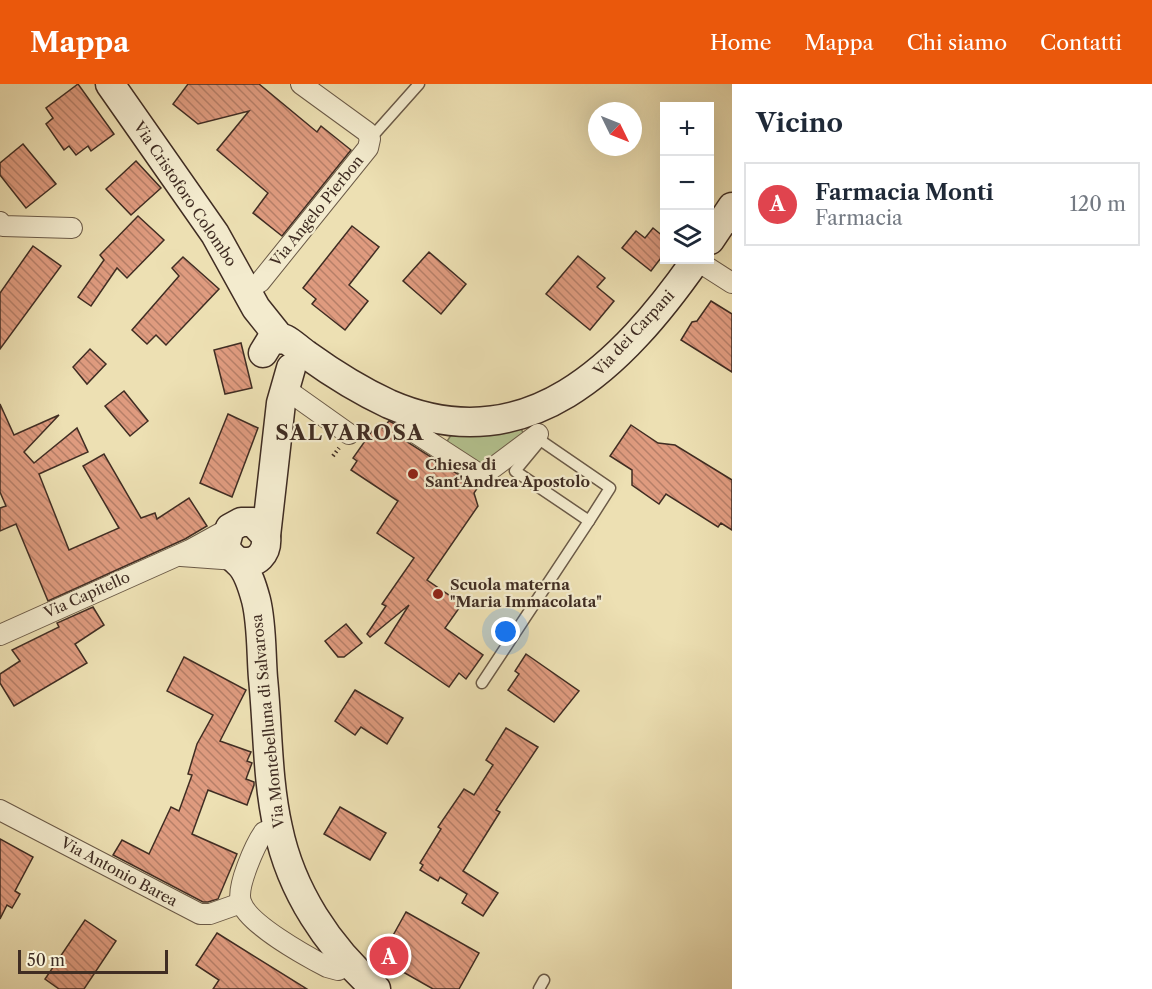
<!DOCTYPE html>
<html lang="it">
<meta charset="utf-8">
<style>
:root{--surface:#fff;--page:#f2f2f3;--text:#1f2937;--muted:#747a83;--line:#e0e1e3;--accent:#ea580c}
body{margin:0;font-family:"Libre Caslon Text",serif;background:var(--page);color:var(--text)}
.controls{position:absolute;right:18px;top:18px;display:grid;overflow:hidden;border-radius:0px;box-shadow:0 6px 24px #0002}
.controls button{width:54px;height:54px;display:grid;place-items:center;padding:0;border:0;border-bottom:2px solid var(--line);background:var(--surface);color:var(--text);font:30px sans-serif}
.compass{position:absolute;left:588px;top:18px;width:54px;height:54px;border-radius:50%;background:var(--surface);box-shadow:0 6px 24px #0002;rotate:133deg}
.scale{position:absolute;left:18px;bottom:15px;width:150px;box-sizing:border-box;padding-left:6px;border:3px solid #402d23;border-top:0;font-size:16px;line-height:21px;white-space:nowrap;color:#402d23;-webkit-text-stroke:4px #f3ebce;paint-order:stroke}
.you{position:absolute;left:506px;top:548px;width:21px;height:21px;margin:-15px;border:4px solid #fff;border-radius:50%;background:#1a73e8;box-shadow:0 0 0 9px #1a73e833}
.badge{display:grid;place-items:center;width:39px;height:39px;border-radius:50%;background:var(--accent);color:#fff;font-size:20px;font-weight:700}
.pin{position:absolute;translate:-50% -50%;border:3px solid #fff;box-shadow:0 2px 6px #0006}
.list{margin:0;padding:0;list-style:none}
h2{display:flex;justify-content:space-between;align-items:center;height:78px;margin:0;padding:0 24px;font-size:26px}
h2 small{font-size:20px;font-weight:400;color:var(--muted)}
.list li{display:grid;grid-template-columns:39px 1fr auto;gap:18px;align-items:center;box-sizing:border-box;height:84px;margin:0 12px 12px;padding:0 12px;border:2px solid var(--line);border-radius:0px}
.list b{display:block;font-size:22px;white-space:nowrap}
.list p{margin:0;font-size:20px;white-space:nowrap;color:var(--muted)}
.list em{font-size:20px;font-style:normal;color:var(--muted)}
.icon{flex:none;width:33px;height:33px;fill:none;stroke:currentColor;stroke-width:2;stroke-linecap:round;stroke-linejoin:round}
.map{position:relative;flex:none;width:732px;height:905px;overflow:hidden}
header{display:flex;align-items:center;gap:36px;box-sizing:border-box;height:84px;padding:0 30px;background:var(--accent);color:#fff}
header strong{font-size:28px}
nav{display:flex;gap:33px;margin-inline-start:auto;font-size:21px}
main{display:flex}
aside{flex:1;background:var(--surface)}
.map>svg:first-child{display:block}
.green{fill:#b4c390;stroke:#7a785a;stroke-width:1.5}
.building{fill:url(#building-back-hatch);stroke:#402d23;stroke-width:1.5}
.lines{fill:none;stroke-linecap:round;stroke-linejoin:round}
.lane-casing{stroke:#6b5a47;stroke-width:13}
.street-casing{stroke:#6b5a47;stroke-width:22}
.secondary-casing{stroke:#402d23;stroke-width:31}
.path{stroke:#402d23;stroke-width:4;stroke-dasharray:1.5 3;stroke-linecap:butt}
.lane{stroke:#f3ebce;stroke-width:10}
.street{stroke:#f3ebce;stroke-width:20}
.secondary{stroke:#f3ebce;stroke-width:28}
.poi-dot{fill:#8f2418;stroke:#f3ebce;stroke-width:2}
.labels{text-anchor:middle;stroke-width:4.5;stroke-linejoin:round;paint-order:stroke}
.street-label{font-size:15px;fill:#402d23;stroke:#f3ebce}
.poi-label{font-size:15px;font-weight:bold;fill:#402d23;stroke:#f3ebce;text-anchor:start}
.district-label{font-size:21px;font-weight:bold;letter-spacing:1.5px;fill:#402d23;stroke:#f3ebce}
</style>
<header>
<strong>Mappa</strong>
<nav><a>Home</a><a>Mappa</a><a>Chi siamo</a><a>Contatti</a></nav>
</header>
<main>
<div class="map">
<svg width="732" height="905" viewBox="0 0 732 905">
<defs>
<pattern id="building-back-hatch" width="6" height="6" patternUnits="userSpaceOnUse" patternTransform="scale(1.5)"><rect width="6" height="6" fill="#df9b7f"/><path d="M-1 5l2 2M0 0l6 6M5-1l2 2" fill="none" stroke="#b67f68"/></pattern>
</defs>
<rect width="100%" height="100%" fill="#ede0b3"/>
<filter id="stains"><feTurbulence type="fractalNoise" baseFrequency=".00333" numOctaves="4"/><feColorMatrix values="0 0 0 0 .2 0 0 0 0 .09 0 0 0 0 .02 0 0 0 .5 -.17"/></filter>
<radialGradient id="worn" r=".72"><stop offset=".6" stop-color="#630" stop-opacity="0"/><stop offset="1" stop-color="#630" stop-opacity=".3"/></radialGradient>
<!-- green -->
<polygon class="green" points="521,344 523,349 479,386 444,362 453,348"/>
<!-- building -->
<g class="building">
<polygon points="78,0 114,50 91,67 88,62 76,71 69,62 64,66 46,40 53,34 46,24"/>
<polygon points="188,0 259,0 317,48 321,42 351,66 282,152 253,129 268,109 217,66 249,27 198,40 173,20"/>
<polygon points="23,60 56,100 26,124 0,91 0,79"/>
<polygon points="136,77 161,104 131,131 106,105"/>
<polygon points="138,132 164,156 127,194 117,184 91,222 78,213 104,176 100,171"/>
<polygon points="352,142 379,163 349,201 368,217 345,246 312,220 316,215 303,204"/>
<polygon points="653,144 664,153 664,170 651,187 622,164 636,147 645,154"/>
<polygon points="33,162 61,182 0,265 0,209"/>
<polygon points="429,168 466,200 441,230 403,197"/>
<polygon points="578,172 605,194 597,203 614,217 590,246 546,210"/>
<polygon points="183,173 219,205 166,261 156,251 147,260 132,246 179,192 172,184"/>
<polygon points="711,217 732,230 732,288 681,256 692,238 697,237"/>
<polygon points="241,259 252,304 225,310 214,266"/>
<polygon points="90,265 106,280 87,300 73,283"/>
<polygon points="124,307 148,337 130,352 105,322"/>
<polygon points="0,320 14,351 59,331 24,368 34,379 77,344 88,368 39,390 69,466 119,444 83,382 104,370 141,434 155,429 157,435 189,414 207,442 185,455 48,517 16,440 0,447 0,424 6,422 0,408"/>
<polygon points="228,330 258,344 232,413 200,399"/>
<polygon points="389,337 397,341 397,349 401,354 478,403 474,409 478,422 427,496 462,520 445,544 483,571 466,595 459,589 449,603 385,559 409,521 370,553 367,550 386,522 382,520 414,474 377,449 398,417 351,386 357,377 353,374 377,340 383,344"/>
<polygon points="631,341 658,359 675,361 732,396 732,446 721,439 718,443 666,410 659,420 632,401 632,386 610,372"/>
<polygon points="93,523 104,541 75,560 87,579 14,622 0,599 0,590 20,577 12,566 59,543 57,539"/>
<polygon points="346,540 362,559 344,573 338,573 325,557"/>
<polygon points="526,570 579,607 554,638 508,606 519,590 515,587"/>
<polygon points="184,573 246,606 220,657 251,668 247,677 252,679 246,695 254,698 254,701 247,721 208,706 192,750 237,770 218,815 208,818 203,818 113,771 122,756 149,770 171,723 179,727 192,691 188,690 197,660 213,631 167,607"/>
<polygon points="355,606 403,634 387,660 361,643 355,651 335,637"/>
<polygon points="506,644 538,663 496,726 500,728 463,787 498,809 483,832 462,819 467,810 440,793 438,797 420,786 423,781 420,779 441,745 438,743 464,705 474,711 493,681 486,676"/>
<polygon points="340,723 386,749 370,776 324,750"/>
<polygon points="0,755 33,773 15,807 20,810 12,824 7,821 0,835"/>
<polygon points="406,828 479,869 459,905 433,905 380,875"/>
<polygon points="85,836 116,857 84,905 59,905 45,895"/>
<polygon points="217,849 307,905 213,905 219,896 196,881"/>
</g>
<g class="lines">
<defs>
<g id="lane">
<polyline points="370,55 419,0"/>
<polyline points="537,346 540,356 610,404 589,437 515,387 539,358"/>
<polyline points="482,599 589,437"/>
<polyline points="539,905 544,896"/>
</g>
<g id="street">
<polyline points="0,138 3,142 72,144"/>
<polyline points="696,176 732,199"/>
<polyline points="247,206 260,198 368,64 370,55 367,48 301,0"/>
<polyline points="294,311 349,350"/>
<polyline points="408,344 482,392 538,350"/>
<polyline points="181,472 236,476"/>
<polyline points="0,551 190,466 230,444"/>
<polyline points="0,726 200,830 210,830 241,819"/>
<path d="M277,743L264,748C255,761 236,803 241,818C248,840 306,872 327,883L338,886L350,881"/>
</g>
<g id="secondary">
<polyline points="110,0 215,150 256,224 280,254"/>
<polyline points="710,156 732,123"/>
<path d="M263,269L271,256L285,255C293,259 299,266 307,271C332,289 361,307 389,320C527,380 623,280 696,176"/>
<polyline points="266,452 281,319 291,284"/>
<path d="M239,477C257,482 268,469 266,452L253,438H241L230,444L225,462C229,471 233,473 239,479C248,487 253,505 256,516C262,540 261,569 263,594C268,643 267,696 278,744C291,807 328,863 376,905"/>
</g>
</defs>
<!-- lane casing -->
<use href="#lane" class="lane-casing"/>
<!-- street casing -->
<use href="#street" class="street-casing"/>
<!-- secondary casing -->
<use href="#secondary" class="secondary-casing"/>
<!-- path -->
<polyline class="path" points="333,372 339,364"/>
<!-- lane -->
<use href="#lane" class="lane"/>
<!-- street -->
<use href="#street" class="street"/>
<!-- secondary -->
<use href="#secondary" class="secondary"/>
</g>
<!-- markers -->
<g class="poi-dot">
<circle cx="413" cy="390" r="6"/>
<circle cx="438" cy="510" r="6"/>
</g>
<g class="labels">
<!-- street labels -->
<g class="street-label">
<text transform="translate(185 110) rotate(56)" y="5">Via Cristoforo Colombo</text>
<text transform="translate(317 127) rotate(-51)" y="5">Via Angelo Pierbon</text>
<text transform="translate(634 249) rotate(-47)" y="5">Via dei Carpani</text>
<text transform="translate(87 511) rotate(-24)" y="5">Via Capitello</text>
<text transform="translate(268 637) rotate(-96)" y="5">Via Montebelluna di Salvarosa</text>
<text transform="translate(119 788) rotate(28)" y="5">Via Antonio Barea</text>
</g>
<!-- poi labels -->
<g class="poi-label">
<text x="425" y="386">Chiesa di<tspan x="425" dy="17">Sant'Andrea Apostolo</tspan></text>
<text x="450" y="506">Scuola materna<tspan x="450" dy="17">"Maria Immacolata"</tspan></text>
</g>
<!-- district labels -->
<g class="district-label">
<text x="350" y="356">SALVAROSA</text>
</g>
</g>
<rect width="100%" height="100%" filter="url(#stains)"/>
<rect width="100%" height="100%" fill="url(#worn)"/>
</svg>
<div class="controls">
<button>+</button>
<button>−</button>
<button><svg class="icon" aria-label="layers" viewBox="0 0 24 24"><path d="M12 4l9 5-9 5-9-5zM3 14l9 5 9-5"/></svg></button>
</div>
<svg class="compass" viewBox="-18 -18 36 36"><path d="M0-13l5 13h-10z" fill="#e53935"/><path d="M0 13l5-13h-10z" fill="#747a83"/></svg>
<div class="scale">50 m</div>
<div class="you"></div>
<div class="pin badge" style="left:389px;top:872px;background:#e0444e">A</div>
</div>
<aside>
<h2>Vicino<small></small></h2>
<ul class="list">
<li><span class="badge" style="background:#e0444e">A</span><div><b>Farmacia Monti</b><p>Farmacia</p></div><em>120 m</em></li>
</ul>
</aside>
</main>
